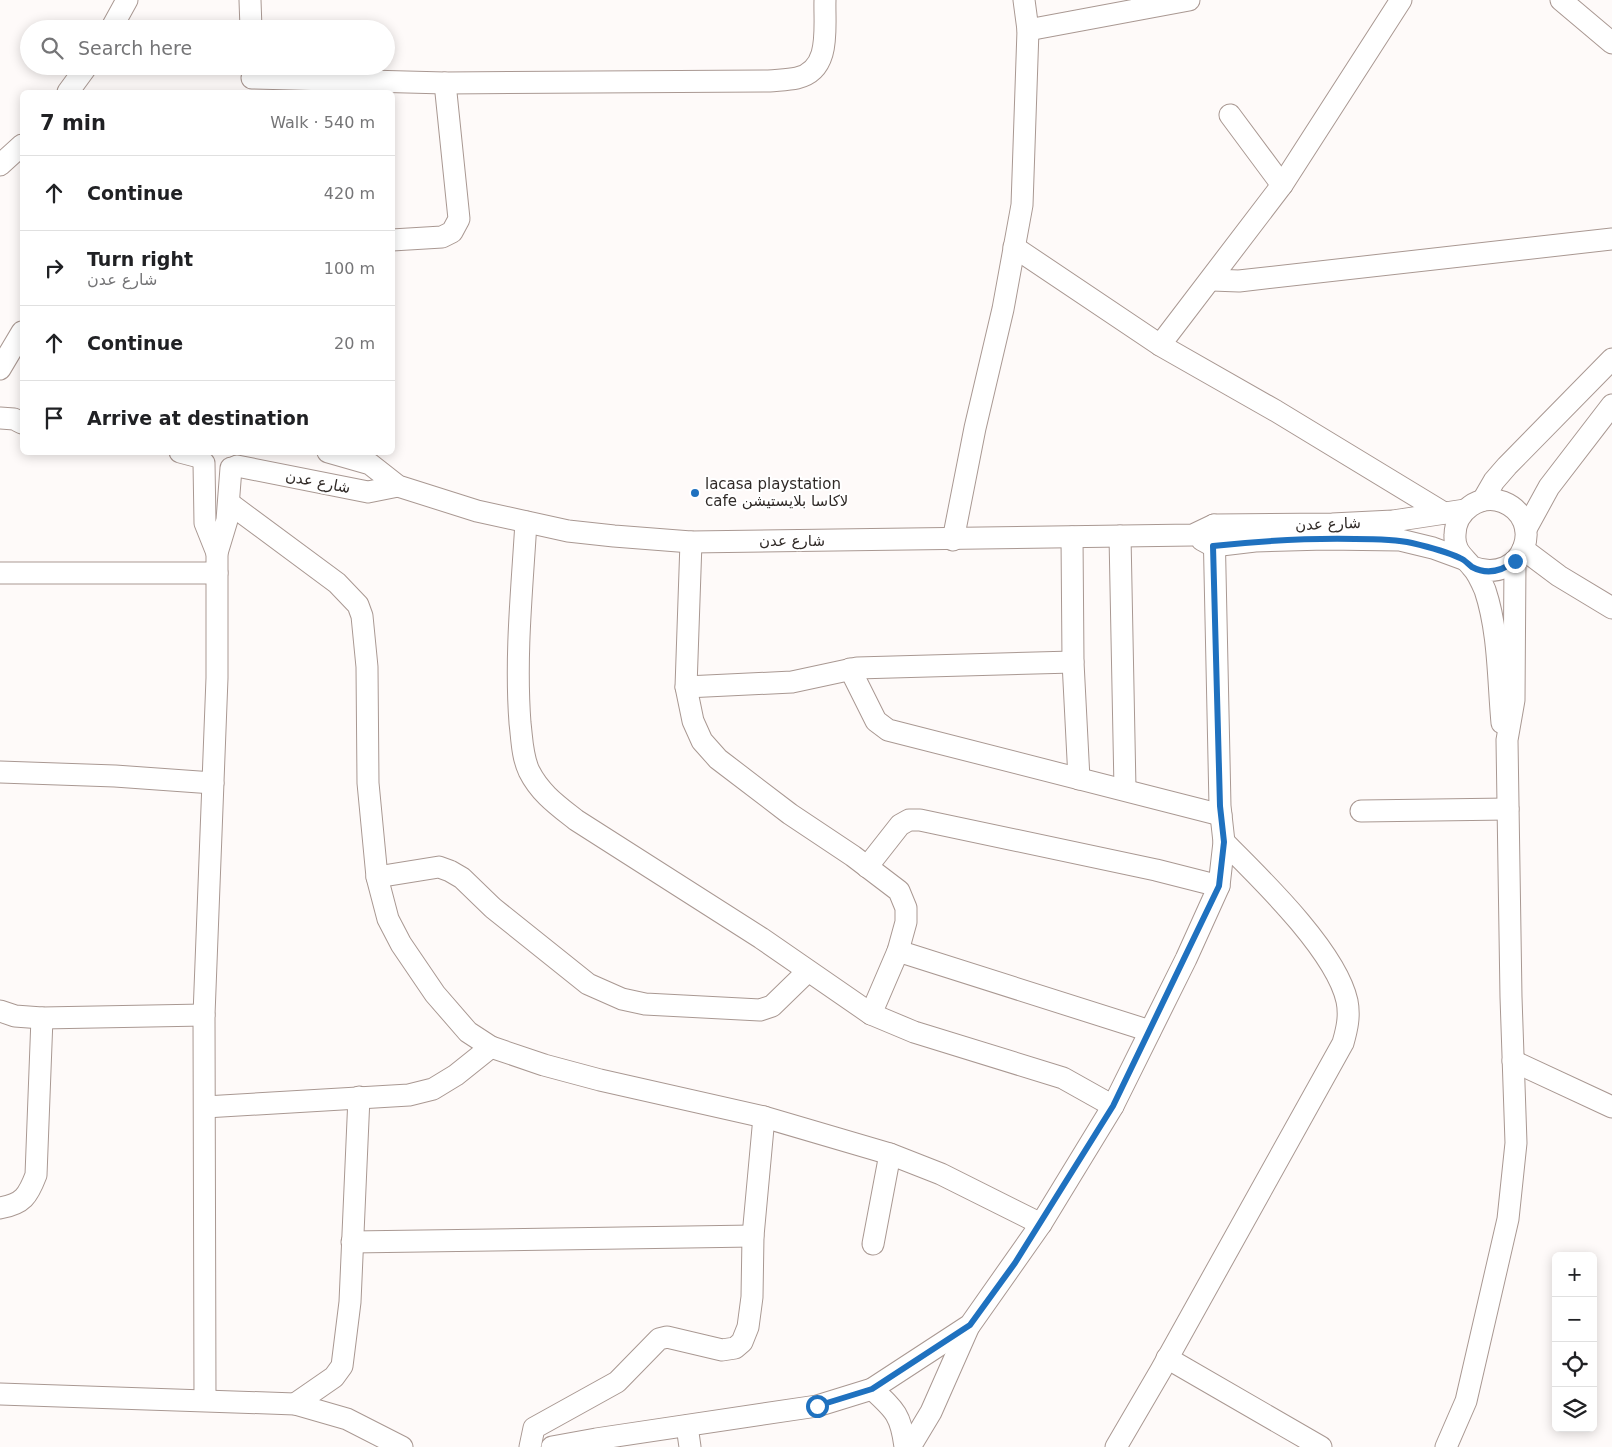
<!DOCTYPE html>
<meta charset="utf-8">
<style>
:root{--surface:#fff;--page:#f2f2f2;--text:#202124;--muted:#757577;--line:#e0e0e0}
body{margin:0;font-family:"DejaVu Sans",Vazirmatn,sans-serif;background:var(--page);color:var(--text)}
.controls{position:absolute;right:15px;bottom:15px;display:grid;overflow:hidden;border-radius:8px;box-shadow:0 2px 12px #0003}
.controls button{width:45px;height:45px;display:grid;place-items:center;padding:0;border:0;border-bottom:1px solid var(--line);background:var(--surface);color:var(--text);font:25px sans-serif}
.stop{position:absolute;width:15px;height:15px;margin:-11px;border:4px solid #1f71bf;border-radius:50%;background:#fff}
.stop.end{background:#1f71bf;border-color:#fff;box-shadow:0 1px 5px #0008}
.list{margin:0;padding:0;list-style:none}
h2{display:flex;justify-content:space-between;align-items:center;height:65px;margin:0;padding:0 20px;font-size:21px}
h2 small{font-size:16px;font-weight:400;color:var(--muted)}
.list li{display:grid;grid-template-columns:32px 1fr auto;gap:15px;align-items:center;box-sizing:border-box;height:75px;padding:0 20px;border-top:1px solid var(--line)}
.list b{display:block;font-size:19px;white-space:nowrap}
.list p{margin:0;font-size:16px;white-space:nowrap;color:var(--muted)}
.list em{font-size:16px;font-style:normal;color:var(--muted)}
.icon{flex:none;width:28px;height:28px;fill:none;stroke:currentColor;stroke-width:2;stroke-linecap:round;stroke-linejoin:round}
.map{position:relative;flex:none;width:1612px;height:1447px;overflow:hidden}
.search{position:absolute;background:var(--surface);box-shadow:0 2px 12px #0003;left:20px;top:20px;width:375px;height:55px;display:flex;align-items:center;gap:12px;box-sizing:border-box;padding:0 18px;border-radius:28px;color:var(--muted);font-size:19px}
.panel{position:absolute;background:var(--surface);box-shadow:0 2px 12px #0003;left:20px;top:90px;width:375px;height:365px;border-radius:8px}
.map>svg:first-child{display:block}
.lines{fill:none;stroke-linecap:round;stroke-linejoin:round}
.minor-casing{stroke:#a99892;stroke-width:23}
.minor{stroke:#fff;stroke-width:21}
.route{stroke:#1f71bf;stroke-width:6}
.poi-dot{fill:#1f71bf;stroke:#fff;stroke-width:2}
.labels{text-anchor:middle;stroke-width:4;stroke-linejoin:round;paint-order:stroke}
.street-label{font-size:15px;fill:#302a27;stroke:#fff}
.poi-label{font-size:15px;fill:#302a27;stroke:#fff;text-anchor:start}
</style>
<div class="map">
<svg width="1612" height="1447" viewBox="0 0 1612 1447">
<rect width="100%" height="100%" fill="#fefaf9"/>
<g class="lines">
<defs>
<g id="minor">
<polyline points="250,0 251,29"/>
<polyline points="1561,0 1612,43"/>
<polyline points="111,29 127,0"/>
<polyline points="1028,30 1189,0"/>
<path d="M252,78L445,83L769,81C778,80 788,80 797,78C832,70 824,27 825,0"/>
<polyline points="68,92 87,66"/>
<polyline points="1230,115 1282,185"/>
<polyline points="0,165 22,145"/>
<polyline points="392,240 442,237 452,232 459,219 445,83"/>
<polyline points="1014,247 1160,345 1276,411 1444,513"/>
<polyline points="1212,280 1239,281 1612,239"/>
<polyline points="1160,345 1282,185 1401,0"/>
<polyline points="0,369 22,332"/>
<polyline points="0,418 14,419 22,423"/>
<polyline points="180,452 199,457"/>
<polyline points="328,452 370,464 398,486 477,511 568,531 614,536 691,542 1193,535 1214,525 1332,524 1393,521 1465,510"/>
<polyline points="204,463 205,523 217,553"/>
<polyline points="237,466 368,492 398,486"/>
<polyline points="1483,500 1494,481 1507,466 1612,359"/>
<polyline points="229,503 337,583 358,605 362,616 367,667 368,783 377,877 388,919 401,944 435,994 468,1032 491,1047 544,1065 600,1080 764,1117 890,1154 941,1174 1041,1224"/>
<path d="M526,522C522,589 515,656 520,723C522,739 522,756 529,771C540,793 557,805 576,820L761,938L871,1014L914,1032L1063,1078L1113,1106"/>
<polyline points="1526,529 1549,487 1612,405"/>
<polyline points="1120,536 1125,789"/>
<polyline points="1072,537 1073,662 1079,779"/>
<polyline points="953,540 975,428 1003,309 1022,205 1028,30 1024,0"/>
<polyline points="1202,540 1213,546 1255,541 1325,539 1400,540 1433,548 1463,559"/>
<polyline points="691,542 686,687 693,721 702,741 718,759 790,814 853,856 899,891 906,908 906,922 898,951 871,1014"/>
<polyline points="1523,549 1559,576 1612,608"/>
<path d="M1472,567C1525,586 1546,519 1503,502C1480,493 1455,511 1455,535C1454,551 1463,556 1472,567C1477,572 1482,583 1485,590C1499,632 1498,680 1502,723"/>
<polyline points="0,573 217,573"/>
<polyline points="850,669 876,721 888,730 1221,815"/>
<polyline points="686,687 792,682 857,668 1073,662"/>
<polyline points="0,772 115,776 213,783"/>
<polyline points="1361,811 1508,809"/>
<polyline points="867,867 900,825 909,820 920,820 1156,870 1219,886"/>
<polyline points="377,877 439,867 450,871 462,878 493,908 588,984 622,999 645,1004 760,1010 772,1006 808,971"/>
<polyline points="898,951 1150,1031"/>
<polyline points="0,1011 15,1016 42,1018 204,1015"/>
<polyline points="1513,1061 1612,1107"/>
<polyline points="205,1107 409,1095 433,1089 456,1075 491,1047"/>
<path d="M0,1208C23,1204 28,1196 36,1175L42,1018"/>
<polyline points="352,1242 753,1236"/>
<polyline points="873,1244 890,1154"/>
<polyline points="1167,1358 1321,1447"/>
<path d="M872,1389C895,1410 901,1415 905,1447"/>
<polyline points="0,1394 295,1404 347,1419 402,1447"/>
<polyline points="205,1400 204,1015 217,678 217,553 227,520 231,468"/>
<polyline points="295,1404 334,1377 342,1366 350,1302 359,1097"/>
<polyline points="687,1426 690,1447"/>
<polyline points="530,1447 534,1428 617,1382 659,1339 667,1337 722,1350 735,1348 742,1342 748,1327 752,1297 753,1236 764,1117"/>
<polyline points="552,1447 596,1439 817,1406 872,1389 970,1325 1041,1224 1113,1106 1186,959 1219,886 1224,842 1220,806 1214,525"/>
<polyline points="910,1447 931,1412 969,1326"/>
<path d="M1116,1447L1161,1370L1343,1043C1347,1029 1350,1016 1347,1001C1336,951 1261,879 1224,842"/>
<polyline points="1446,1447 1466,1401 1508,1219 1516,1143 1511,997 1507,740 1514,700 1515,561"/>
</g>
</defs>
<!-- minor casing -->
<use href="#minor" class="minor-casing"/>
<!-- minor -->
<use href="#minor" class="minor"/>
</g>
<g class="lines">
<!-- route -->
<path class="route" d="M817,1406L872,1389L970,1325L1015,1263L1113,1106L1219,886L1224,842L1220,806L1213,546C1260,541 1308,538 1355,539C1374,539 1394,539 1412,543C1429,547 1445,551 1460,558C1465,560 1468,564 1472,567C1487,575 1502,571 1515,561"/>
</g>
<!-- markers -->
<circle class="poi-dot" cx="695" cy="493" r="5"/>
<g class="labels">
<!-- street labels -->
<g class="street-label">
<text transform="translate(318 482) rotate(11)" y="5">شارع عدن</text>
<text transform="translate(1328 524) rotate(-2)" y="5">شارع عدن</text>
<text x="792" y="546">شارع عدن</text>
</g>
<!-- poi labels -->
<g class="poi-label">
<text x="705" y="489">lacasa playstation<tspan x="705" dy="17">cafe لاكاسا بلايستيشن</tspan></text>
</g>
</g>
</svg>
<div class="controls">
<button>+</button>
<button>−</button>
<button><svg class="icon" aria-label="locate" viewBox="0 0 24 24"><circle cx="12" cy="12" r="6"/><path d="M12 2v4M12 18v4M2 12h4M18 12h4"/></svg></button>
<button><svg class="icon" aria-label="layers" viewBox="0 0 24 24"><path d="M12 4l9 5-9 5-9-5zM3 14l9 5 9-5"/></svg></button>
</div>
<div class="stop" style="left:817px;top:1406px"></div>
<div class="stop end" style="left:1515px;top:561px"></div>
<div class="search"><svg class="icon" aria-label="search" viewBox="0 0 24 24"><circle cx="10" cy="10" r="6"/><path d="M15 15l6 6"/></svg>Search here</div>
<section class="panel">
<h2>7 min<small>Walk · 540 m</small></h2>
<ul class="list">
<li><svg class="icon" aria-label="ahead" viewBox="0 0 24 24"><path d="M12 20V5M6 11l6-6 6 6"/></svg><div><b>Continue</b></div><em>420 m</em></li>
<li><svg class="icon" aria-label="right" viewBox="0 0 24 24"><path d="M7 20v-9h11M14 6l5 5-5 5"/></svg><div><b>Turn right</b><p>شارع عدن</p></div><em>100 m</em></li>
<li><svg class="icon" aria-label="ahead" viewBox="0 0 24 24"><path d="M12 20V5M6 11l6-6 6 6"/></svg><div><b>Continue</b></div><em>20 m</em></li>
<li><svg class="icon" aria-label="arrive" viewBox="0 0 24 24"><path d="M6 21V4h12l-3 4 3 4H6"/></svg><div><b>Arrive at destination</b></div></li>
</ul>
</section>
</div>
